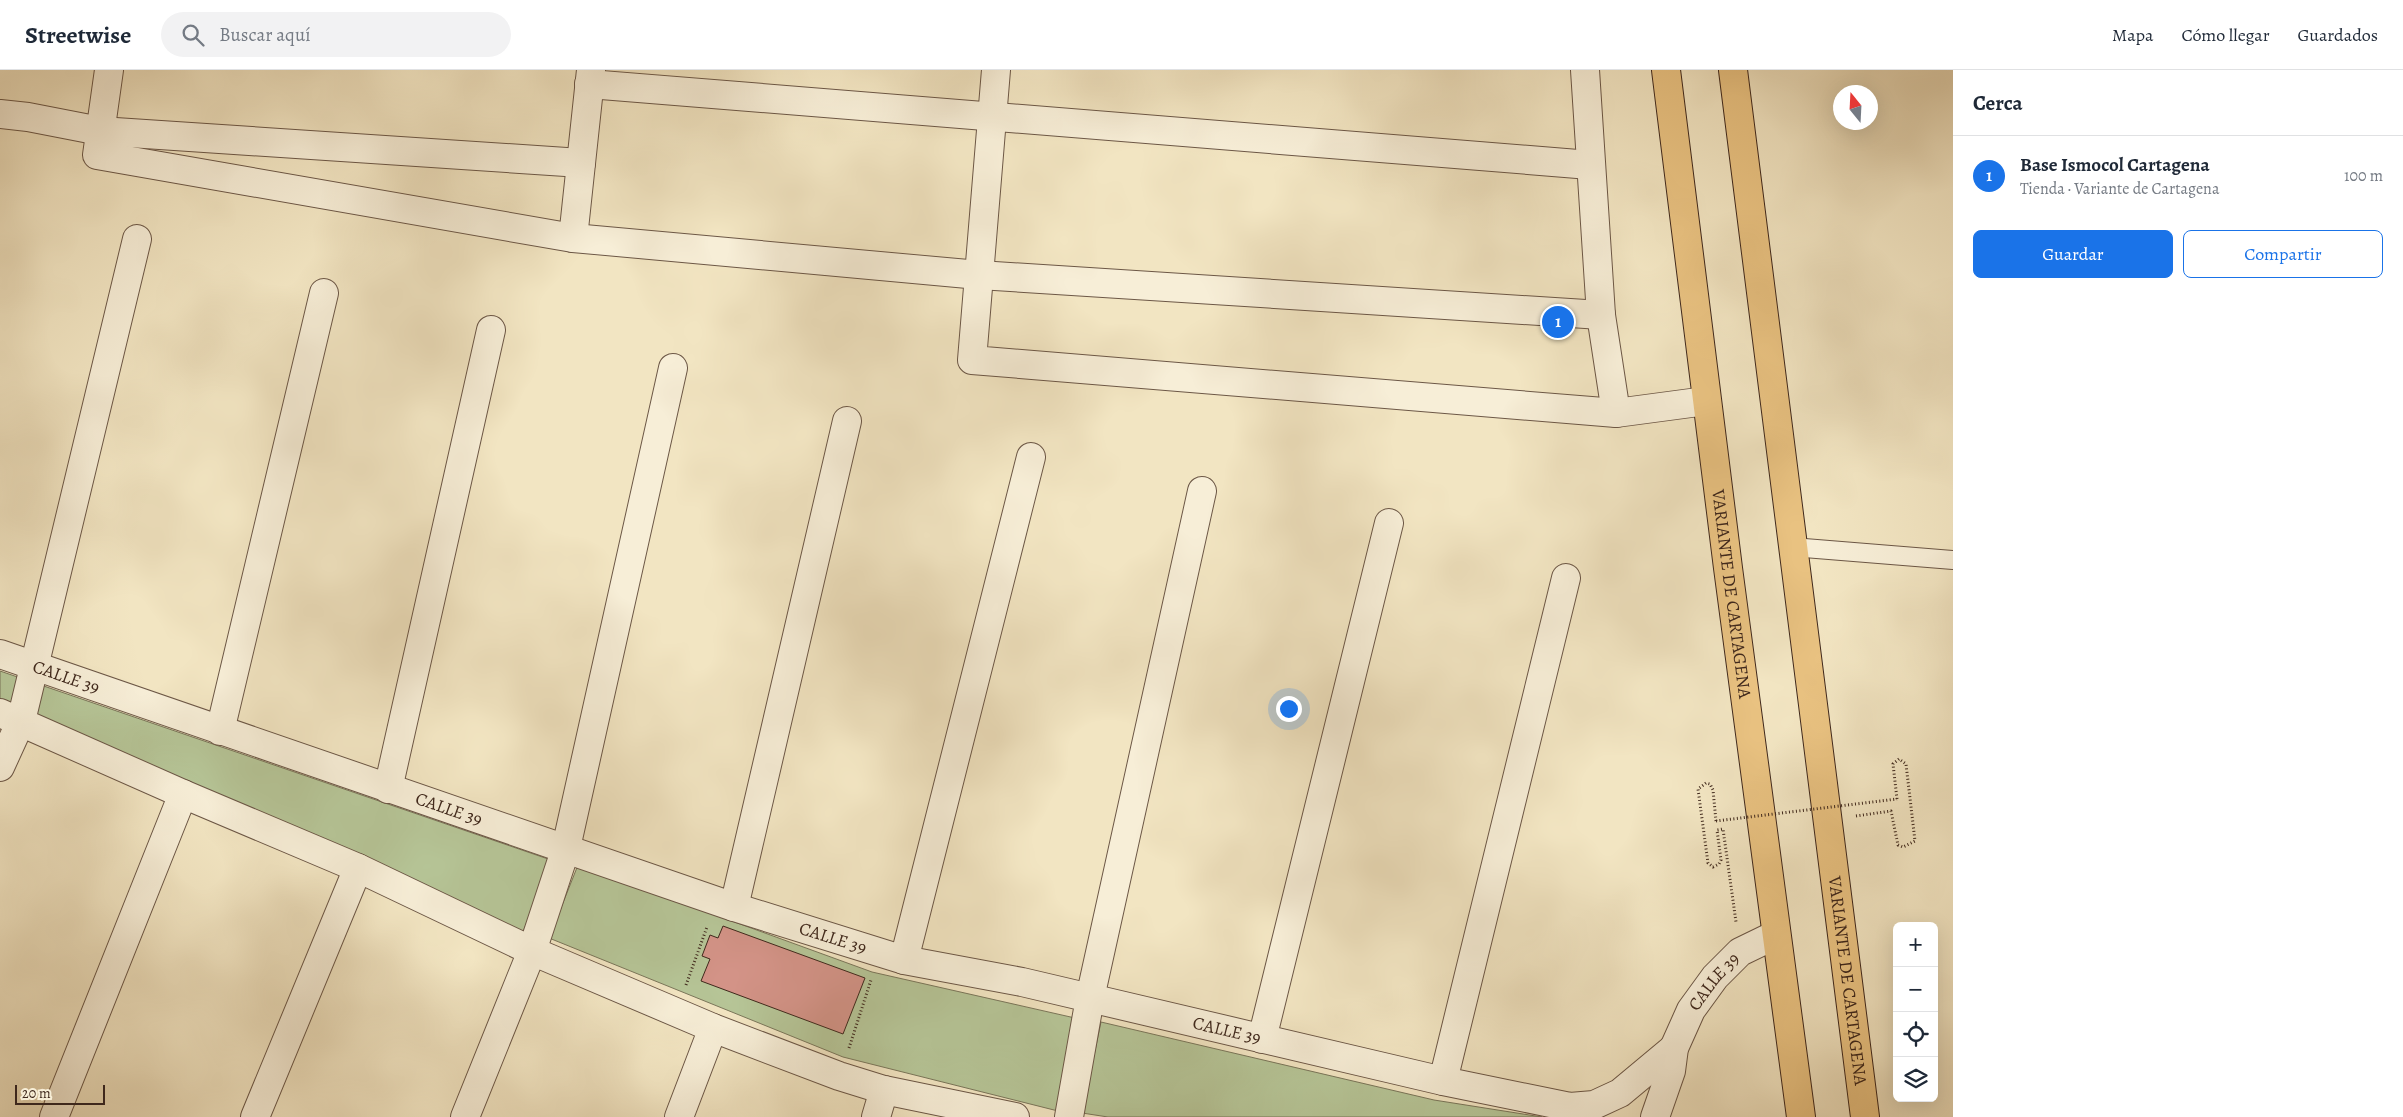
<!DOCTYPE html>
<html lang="es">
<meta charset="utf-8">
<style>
:root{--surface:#fff;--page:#f2f2f3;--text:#1f2937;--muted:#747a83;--line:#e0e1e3;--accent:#1a73e8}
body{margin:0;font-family:Alegreya,serif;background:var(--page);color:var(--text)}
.controls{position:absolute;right:15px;bottom:15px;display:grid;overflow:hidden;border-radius:8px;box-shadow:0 5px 20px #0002}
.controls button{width:45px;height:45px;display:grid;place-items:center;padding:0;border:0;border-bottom:1px solid var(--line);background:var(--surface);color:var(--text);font:25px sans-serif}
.compass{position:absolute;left:1833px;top:15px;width:45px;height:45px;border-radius:50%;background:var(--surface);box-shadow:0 5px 20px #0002;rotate:342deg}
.scale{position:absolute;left:15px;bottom:12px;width:90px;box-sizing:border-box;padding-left:5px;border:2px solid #3f281c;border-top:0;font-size:14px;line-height:18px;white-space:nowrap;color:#3f281c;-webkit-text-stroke:4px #f7eed7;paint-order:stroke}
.you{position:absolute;left:1288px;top:638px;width:18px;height:18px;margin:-12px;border:4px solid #fff;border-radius:50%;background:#1a73e8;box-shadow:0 0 0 8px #1a73e833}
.badge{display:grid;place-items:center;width:32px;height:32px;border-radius:50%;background:var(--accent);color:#fff;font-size:16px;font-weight:700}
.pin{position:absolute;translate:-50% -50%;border:2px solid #fff;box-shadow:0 1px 5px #0006}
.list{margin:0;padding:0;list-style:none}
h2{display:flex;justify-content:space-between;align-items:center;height:65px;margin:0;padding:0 20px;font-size:21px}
h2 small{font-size:16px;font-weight:400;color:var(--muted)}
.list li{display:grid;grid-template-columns:32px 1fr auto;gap:15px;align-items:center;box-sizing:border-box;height:80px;padding:0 20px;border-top:1px solid var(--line)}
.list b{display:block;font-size:19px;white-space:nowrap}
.list p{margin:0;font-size:16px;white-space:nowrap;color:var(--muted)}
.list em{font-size:16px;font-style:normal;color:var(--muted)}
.actions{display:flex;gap:10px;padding:15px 20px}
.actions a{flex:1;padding:11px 0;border:1px solid var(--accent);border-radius:8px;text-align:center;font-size:18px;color:var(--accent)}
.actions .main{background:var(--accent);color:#fff}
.icon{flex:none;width:28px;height:28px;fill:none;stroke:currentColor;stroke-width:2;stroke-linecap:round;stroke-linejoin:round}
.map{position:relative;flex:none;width:1953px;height:1047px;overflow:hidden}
header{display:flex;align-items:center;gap:30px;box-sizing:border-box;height:70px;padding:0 25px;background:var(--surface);border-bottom:1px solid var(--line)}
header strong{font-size:24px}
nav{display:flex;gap:28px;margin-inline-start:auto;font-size:18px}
.search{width:350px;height:45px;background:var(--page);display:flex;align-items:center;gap:12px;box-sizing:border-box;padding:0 18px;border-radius:28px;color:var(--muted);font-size:19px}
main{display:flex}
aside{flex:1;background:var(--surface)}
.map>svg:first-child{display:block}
.green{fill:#b6c597;stroke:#7a765a}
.building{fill:#d39387;stroke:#3f281c}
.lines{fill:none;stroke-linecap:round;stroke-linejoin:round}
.service-casing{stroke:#6c5746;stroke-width:20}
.minor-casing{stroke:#6c5746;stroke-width:30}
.trunk-casing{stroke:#3f281c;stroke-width:30}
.path{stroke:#3f281c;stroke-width:3;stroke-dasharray:1 2.5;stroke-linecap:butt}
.service{stroke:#f7eed7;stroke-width:18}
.minor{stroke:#f7eed7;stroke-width:28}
.trunk{stroke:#e9c281;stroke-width:28}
.path-bridge{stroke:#3f281c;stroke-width:3;stroke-dasharray:1 2.5;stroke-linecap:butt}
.labels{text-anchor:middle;stroke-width:4.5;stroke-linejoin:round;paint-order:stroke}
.street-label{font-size:18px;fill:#3f281c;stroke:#f7eed7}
</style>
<header>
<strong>Streetwise</strong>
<div class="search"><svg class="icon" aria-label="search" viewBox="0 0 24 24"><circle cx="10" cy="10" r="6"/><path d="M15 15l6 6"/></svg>Buscar aquí</div>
<nav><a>Mapa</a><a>Cómo llegar</a><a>Guardados</a></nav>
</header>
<main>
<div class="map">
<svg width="1953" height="1047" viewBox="0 0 1953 1047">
<rect width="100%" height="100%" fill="#f2e5c2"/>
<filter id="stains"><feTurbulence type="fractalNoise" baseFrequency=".004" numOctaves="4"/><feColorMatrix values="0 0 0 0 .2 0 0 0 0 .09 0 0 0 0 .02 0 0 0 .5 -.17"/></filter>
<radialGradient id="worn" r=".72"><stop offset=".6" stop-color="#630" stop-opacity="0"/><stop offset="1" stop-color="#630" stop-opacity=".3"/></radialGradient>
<!-- green -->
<g class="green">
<polygon points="0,601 551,790 523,862 0,636"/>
<polygon points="578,795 872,902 1075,948 1058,1041 843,987 549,868"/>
<polygon points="1101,952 1434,1030 1542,1047 1108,1047 1082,1043"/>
</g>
<!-- building -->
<polygon class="building" points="723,856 865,908 843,964 701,911 710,889 702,886 710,865 718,868"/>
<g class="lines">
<defs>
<polyline id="service" points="1792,477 1953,490"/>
<g id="minor">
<polyline points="109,0 97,85 573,168 979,205 1601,245"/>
<polyline points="996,0 972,290 1616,343 1706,331"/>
<polyline points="1585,0 1601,245 1616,343"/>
<polyline points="589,14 1590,95"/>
<polyline points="0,44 28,47 100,61 581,93"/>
<polyline points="573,168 591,0"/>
<path id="s1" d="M0,584L734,837L904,890L1022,912L1443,1011L1570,1037L1594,1035L1620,1023L1674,978"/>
<polyline points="0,643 183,724 358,798 532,881 713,958 839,1006 884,1020 1015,1047"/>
<polyline points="220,661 324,223"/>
<polyline points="0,697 21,651 137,169"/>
<polyline points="388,719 491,260"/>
<polyline points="734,837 847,351"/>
<polyline points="904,890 1031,387"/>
<polyline points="1262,969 1389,453"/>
<polyline points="1443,1011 1566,508"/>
<polyline points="54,1047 183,724"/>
<polyline points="255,1047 358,798"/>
<polyline points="465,1047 532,881 566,778 673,298"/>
<polyline points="679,1047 713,958"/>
<polyline points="876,1047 884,1020"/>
<polyline points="1069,1047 1090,928 1202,421"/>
<path id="s2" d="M1655,1047L1671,1001L1674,978L1691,940L1715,907L1740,882L1775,865"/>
</g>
<g id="trunk">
<path id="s3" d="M1666,0L1728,498L1801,1047"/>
<path id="s4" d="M1733,0L1865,1047"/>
</g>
</defs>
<!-- service casing -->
<use href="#service" class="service-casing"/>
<!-- minor casing -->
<use href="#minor" class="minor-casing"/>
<!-- trunk casing -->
<use href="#trunk" class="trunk-casing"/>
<!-- path -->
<g class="path">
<polyline points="1856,746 1891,741 1898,775 1903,777 1915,771 1906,694 1899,689 1893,694 1897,729"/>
<polyline points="1716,751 1713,720 1710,714 1706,713 1698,719 1708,793 1713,797 1719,794 1721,790 1717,760 1723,759 1736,852"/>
<polyline points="686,915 707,857"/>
<polyline points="849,978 871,910"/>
</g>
<!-- service -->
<use href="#service" class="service"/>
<!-- minor -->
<use href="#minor" class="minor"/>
<!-- trunk -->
<use href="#trunk" class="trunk"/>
<!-- path-bridge -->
<polyline class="path-bridge" points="1716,751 1897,729"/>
</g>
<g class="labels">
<!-- street labels -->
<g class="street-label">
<text dy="6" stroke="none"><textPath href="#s3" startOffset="528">VARIANTE DE CARTAGENA</textPath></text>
<text dy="6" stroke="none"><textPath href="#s1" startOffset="70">CALLE 39</textPath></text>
<text dy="6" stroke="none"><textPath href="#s1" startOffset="475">CALLE 39</textPath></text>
<text dy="6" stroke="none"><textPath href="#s1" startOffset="880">CALLE 39</textPath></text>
<text dy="6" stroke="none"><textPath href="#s4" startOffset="918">VARIANTE DE CARTAGENA</textPath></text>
<text dy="6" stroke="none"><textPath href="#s2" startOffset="150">CALLE 39</textPath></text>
<text dy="6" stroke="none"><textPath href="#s1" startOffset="1285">CALLE 39</textPath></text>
</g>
</g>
<rect width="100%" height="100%" filter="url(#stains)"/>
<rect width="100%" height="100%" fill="url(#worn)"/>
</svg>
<div class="controls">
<button>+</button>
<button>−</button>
<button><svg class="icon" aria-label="locate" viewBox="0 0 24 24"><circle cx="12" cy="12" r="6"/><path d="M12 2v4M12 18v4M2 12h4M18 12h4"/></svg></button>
<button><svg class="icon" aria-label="layers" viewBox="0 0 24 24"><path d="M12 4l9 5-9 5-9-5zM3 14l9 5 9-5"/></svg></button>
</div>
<svg class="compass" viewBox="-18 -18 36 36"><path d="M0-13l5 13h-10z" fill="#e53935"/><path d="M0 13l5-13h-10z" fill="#747a83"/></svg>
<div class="scale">20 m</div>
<div class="you"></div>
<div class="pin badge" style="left:1558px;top:252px">1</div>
</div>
<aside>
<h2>Cerca<small></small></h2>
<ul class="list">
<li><span class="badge">1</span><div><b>Base Ismocol Cartagena</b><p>Tienda · Variante de Cartagena</p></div><em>100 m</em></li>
</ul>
<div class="actions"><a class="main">Guardar</a><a>Compartir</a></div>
</aside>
</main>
